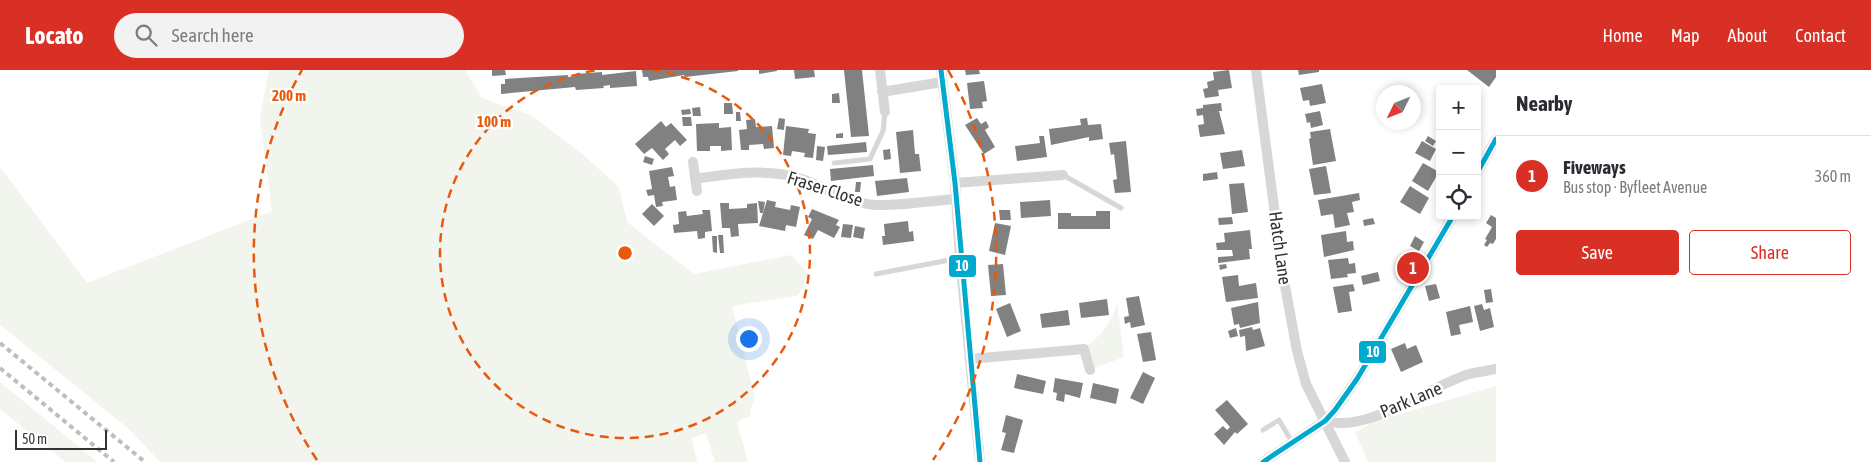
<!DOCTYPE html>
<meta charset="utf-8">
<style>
:root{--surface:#fff;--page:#f2f2f3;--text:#2b2b33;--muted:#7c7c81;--line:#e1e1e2;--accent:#d93025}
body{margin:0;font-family:"Asap Condensed",sans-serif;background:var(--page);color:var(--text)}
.controls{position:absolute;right:15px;top:15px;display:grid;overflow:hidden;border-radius:5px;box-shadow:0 2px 8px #0003}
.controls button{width:45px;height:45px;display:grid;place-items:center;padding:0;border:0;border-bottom:1px solid var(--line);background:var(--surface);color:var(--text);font:25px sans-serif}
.compass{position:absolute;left:1376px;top:15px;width:45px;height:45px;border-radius:50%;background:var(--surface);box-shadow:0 2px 8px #0003;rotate:227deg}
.scale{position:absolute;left:15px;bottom:12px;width:92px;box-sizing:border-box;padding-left:5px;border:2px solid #333;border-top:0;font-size:14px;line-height:18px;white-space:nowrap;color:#333;-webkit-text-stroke:4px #fff;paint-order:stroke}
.you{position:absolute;left:748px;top:268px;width:18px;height:18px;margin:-12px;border:4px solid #fff;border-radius:50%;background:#1a73e8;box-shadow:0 0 0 8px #1a73e833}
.badge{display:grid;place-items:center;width:32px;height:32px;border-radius:50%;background:var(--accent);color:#fff;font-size:16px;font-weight:700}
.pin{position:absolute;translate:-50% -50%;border:2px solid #fff;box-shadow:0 1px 5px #0006}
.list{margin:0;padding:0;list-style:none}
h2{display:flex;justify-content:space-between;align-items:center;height:65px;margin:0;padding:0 20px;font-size:21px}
h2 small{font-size:16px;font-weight:400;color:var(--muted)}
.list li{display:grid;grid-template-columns:32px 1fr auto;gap:15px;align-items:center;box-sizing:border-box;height:80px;padding:0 20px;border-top:1px solid var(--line)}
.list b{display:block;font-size:19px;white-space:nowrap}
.list p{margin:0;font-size:16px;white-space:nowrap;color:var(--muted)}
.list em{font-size:16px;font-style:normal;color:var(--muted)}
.actions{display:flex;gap:10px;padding:15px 20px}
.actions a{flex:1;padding:11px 0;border:1px solid var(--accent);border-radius:5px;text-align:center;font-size:18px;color:var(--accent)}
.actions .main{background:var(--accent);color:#fff}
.icon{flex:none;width:28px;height:28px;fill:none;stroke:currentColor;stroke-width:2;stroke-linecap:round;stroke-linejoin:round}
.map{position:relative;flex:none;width:1496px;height:392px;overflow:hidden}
header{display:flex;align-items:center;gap:30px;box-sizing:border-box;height:70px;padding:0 25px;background:var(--accent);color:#fff}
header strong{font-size:24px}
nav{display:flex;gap:28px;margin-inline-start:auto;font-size:18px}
.search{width:350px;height:45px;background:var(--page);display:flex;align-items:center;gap:12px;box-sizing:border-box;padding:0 18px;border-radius:28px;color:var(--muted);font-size:19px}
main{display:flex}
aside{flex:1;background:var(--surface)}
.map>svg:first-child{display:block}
.green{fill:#f1f5ed}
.building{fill:#818181}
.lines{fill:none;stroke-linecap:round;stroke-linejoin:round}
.lane{stroke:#d7d7d7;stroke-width:5}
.street{stroke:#d7d7d7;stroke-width:10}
.rail{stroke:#bebebe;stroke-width:4;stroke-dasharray:5 4;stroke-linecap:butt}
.bus-1-casing{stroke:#fff;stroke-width:9}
.bus-1{stroke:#00a9ce;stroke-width:5}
.ring{fill:none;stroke:#e8590c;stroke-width:2.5;stroke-dasharray:9 6}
.labels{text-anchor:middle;stroke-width:5;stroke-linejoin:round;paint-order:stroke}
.street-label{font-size:18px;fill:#333;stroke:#fff}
.centre{fill:#e8590c;stroke:#fff;stroke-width:2.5}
.ring-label{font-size:15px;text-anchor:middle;font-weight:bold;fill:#e8590c;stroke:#fff;stroke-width:5;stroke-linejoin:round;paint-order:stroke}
.line-badge{stroke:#fff;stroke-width:2}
.badge-label{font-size:14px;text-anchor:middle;font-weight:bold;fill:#fff}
</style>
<header>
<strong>Locato</strong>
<div class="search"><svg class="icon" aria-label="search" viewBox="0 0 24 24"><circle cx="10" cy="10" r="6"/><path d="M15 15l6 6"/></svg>Search here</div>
<nav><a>Home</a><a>Map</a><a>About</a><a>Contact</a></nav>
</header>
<main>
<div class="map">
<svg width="1496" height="392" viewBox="0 0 1496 392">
<rect width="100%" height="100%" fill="#fff"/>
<!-- green -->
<g class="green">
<polygon points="269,0 465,0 482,28 531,45 582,84 619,117 627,152 694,204 791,185 808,203 801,221 796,226 732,236 755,327 750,340 751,346 737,352 748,392 715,392 706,363 692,368 697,392 160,392 129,359 0,255 0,97 87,213 272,141 260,48"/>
<path d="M1117,233L1124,287L1089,300L1083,279C1101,266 1111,254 1117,233Z"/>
<polygon points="0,312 90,386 97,392 66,392 0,339"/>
<polygon points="1496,316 1496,392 1368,392 1355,362 1376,351"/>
</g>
<!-- building -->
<g class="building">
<polygon points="492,0 505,0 506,5 492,6"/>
<polygon points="642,0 738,0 738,1 685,7 684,5 649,11 648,7 643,7"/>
<polygon points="759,0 777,0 777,1 759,4"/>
<polygon points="794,0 814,0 815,7 795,9"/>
<polygon points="844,0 862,0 869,66 851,67"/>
<polygon points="965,0 979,0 980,4 966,5"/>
<polygon points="1229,0 1232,18 1218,20 1219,26 1205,28 1203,19 1208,18 1207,12 1214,10 1213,2"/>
<polygon points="1298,0 1319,0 1319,2 1299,5"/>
<polygon points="1467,0 1496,0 1496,7 1489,17"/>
<polygon points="636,1 637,16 610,18 610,15 603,16 604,18 576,20 575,17 501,24 501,14 505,14 505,9 568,5 568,7 575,6 575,4 602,2 602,5"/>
<polygon points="984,11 987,31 982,32 983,38 970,39 967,13"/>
<polygon points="1322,14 1326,33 1310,36 1309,30 1303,31 1300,18"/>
<polygon points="839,23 840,33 832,33 832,24"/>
<polygon points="724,33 732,33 733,44 724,44"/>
<polygon points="1221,33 1222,41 1219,41 1225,64 1200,67 1198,55 1204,54 1203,45 1197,46 1196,39 1203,38 1203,35"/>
<polygon points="700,37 701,46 693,46 692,38"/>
<polygon points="690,39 691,44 682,45 681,40"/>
<polygon points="1320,41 1323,55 1311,58 1310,52 1307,53 1305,44"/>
<polygon points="736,42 740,42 741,51 736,51"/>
<polygon points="682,47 691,47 692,56 683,56"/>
<polygon points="779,48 785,49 784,60 777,59"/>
<polygon points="977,48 981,54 986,51 989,57 985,60 995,77 984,84 965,55"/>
<polygon points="1087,48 1088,55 1101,54 1103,69 1089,71 1089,67 1051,75 1049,59 1081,55 1080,49"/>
<polygon points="755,49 756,57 772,56 774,78 764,79 763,74 749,75 749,80 741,80 739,60 747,59 746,50"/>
<polygon points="661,51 666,57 671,53 687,70 680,76 675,70 665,79 669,84 663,90 652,78 644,84 635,74"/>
<polygon points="719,53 719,58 731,57 732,80 721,81 721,76 710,76 710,81 697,81 696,54"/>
<polygon points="786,56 809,59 808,63 816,64 813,88 804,87 805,83 792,81 791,86 783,85"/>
<polygon points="1330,59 1336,91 1313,95 1309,69 1311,68 1310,62"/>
<polygon points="913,60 915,84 919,84 921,101 900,103 896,62"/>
<polygon points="843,63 843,68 836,68 836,64"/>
<polygon points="1039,66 1044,66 1047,87 1017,91 1015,76 1040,73"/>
<polygon points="1428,66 1436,71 1433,76 1425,71"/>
<polygon points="1126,71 1131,122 1115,123 1113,110 1117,109 1114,84 1111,85 1109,73"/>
<polygon points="1422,71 1436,79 1430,91 1415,83"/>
<polygon points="866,72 867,82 828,85 827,76"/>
<polygon points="817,76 825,77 823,91 816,90"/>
<polygon points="890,79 891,89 884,90 883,80"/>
<polygon points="1242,80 1245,96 1223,99 1220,83"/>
<polygon points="645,86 654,89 652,95 643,92"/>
<polygon points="1423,93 1439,102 1428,121 1412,111"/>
<polygon points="873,95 874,106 831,111 830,99"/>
<polygon points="1326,96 1331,123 1314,125 1309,99"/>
<polygon points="672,97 674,106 668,107 670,117 675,116 677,130 662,132 663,136 656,137 654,125 648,126 646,120 652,119 649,101"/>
<polygon points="1217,102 1218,109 1203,111 1203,104"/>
<polygon points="907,108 909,122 877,126 875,111"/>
<polygon points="856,112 861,112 860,122 855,122"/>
<polygon points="1244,113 1248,142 1232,144 1229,114"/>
<polygon points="1410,116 1429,128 1420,144 1400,132"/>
<polygon points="1359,123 1360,130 1352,132 1354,142 1347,143 1350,155 1335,158 1333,144 1321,146 1318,130"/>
<polygon points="767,130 776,132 775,137 790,140 791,135 800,137 796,157 786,155 785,161 759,156"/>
<polygon points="1050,130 1051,146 1021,148 1020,132"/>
<polygon points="758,131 765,132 763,143 760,143"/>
<polygon points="720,133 729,133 729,139 747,138 747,134 757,133 758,153 738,154 739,166 731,167 730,158 722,158"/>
<polygon points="652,134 664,146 654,156 642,144"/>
<polygon points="812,139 839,150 836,155 840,157 834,168 818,160 813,169 804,165 812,149 808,147"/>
<polygon points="702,140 710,140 712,161 705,162 705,168 698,169 697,161 674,163 673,155 679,154 678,142 686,141 687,146 703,144"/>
<polygon points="999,140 1010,140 1011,150 1000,150"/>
<polygon points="1096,141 1110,141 1110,159 1058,159 1058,143 1071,143 1071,146 1096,146"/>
<polygon points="1491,145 1496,148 1496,169 1493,174 1490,173 1487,177 1484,175 1487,170 1485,169 1492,157 1486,153"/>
<polygon points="1232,147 1233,154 1219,155 1218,148"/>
<polygon points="1373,148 1375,154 1364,156 1363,150"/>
<polygon points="908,151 909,162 913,161 914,171 883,175 882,166 885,166 884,154"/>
<polygon points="995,153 1011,156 1005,185 989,181"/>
<polygon points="843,154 853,155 851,168 841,167"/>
<polygon points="855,156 865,158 863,169 853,167"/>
<polygon points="1250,160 1252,179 1249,179 1250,189 1218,193 1218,187 1233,186 1232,180 1217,180 1216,173 1225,172 1224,163"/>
<polygon points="1346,161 1347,172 1353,171 1354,180 1324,187 1321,165"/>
<polygon points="718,165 723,165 724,183 720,183"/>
<polygon points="712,166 717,166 717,183 713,182"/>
<polygon points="1415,166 1424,172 1419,181 1410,176"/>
<polygon points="1348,188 1349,194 1355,193 1356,203 1347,204 1348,207 1331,209 1328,190"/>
<polygon points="1003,194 1006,225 991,226 988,195"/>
<polygon points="1226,194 1227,198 1220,200 1219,195"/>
<polygon points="1378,202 1380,211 1363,215 1361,206"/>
<polygon points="1238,205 1239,216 1256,213 1258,228 1226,232 1222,207"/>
<polygon points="1353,214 1355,221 1349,222 1352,241 1338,243 1333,217"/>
<polygon points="1436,214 1440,228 1429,231 1425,216"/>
<polygon points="1491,219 1493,232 1486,233 1484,220"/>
<polygon points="1139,226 1145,255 1131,258 1130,252 1125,254 1124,247 1129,246 1126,228"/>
<polygon points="1107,229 1109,245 1081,248 1079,233"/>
<polygon points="1258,232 1260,253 1240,258 1239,254 1234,255 1231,238"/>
<polygon points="1010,233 1021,261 1007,267 996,239"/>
<polygon points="1482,234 1484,240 1490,238 1494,257 1480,261 1474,236"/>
<polygon points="1470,236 1473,252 1459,255 1461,264 1451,266 1446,242"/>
<polygon points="1068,240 1070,255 1042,258 1040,244"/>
<polygon points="1252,257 1253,260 1260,258 1265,276 1246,281 1245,266 1240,267 1239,260"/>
<polygon points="1236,258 1238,266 1230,268 1228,261"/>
<polygon points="1151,262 1156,290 1143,292 1137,264"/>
<polygon points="1405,273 1407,279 1416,275 1423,292 1401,302 1391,279"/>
<polygon points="1143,302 1155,308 1143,334 1130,328"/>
<polygon points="1017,304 1046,311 1043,324 1014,318"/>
<polygon points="1055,308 1083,313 1080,328 1065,324 1064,332 1056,330 1057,323 1053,322"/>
<polygon points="1093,313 1119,319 1116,334 1090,328"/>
<polygon points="1227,330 1248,354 1237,364 1235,362 1224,375 1214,364 1223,356 1227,360 1230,357 1215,340"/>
<polygon points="1006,345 1023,350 1014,383 1001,380 1006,363 1002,362"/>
</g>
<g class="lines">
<!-- lane -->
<g class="lane">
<polyline points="834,93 870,89 883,61 885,42"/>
<polyline points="1063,105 1121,138"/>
<polyline points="876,204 960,188"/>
<polyline points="1263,360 1279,350 1292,372"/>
</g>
<!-- street -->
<g class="street">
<polyline points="880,0 885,42"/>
<polyline points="941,0 955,113 960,188 980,392"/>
<polyline points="1256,0 1283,205 1297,281 1306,314 1345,392"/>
<polyline points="882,22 942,12"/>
<polyline points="693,92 697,121"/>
<polyline points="1477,103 1496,69"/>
<path d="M695,109C728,104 767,98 799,108C823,116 849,133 875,135C901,136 929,131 955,129"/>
<polyline points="955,113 1063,105"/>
<polyline points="970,289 1084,279 1090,300"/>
<path d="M1325,351C1370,363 1427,317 1469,304C1478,302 1487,301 1496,299"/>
<polyline points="1263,392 1325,351 1335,340 1357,309 1453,146"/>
</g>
<!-- rail -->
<g class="rail">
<polyline points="0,273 145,392"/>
<polyline points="0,298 114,392"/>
</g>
<defs>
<g id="bus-1">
<polyline points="941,0 955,113 980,392"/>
<polyline points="1477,103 1496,69"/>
<polyline points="1263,392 1325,351 1335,340 1357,309 1453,146"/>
</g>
</defs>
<!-- bus-1 casing -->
<use href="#bus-1" class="bus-1-casing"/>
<!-- bus-1 -->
<use href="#bus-1" class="bus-1"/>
</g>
<!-- distance rings -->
<g class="ring">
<path d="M652 0A185 185 0 1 1 598 0"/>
<path d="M317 390A371 371 0 0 1 302 0M948 0A371 371 0 0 1 933 390"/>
</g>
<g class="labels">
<!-- street labels -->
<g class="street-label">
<text transform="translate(825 119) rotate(18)" y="6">Fraser Close</text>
<text transform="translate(1280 178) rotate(82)" y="6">Hatch Lane</text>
<text transform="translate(1411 330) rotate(-23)" y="6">Park Lane</text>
</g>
</g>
<circle cx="625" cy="183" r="8" class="centre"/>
<g class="ring-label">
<text x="289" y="31">200 m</text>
<text x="494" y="57">100 m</text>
</g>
<g class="line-badge">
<rect x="948" y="184" width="29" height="24" rx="5" fill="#00a9ce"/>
<rect x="1358" y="270" width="29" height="24" rx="5" fill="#00a9ce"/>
</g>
<g class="badge-label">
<text x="962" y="201">10</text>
<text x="1373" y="287">10</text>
</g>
</svg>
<div class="controls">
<button>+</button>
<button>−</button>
<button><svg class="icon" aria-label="locate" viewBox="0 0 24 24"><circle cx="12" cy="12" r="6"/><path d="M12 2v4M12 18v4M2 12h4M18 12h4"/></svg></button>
</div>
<svg class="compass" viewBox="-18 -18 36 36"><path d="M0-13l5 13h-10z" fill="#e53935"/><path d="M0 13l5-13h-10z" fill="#7c7c81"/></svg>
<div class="scale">50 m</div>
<div class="you"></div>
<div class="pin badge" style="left:1413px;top:198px">1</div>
</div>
<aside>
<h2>Nearby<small></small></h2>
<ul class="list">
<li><span class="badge">1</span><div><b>Fiveways</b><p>Bus stop · Byfleet Avenue</p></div><em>360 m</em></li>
</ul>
<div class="actions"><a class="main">Save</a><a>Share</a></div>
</aside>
</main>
